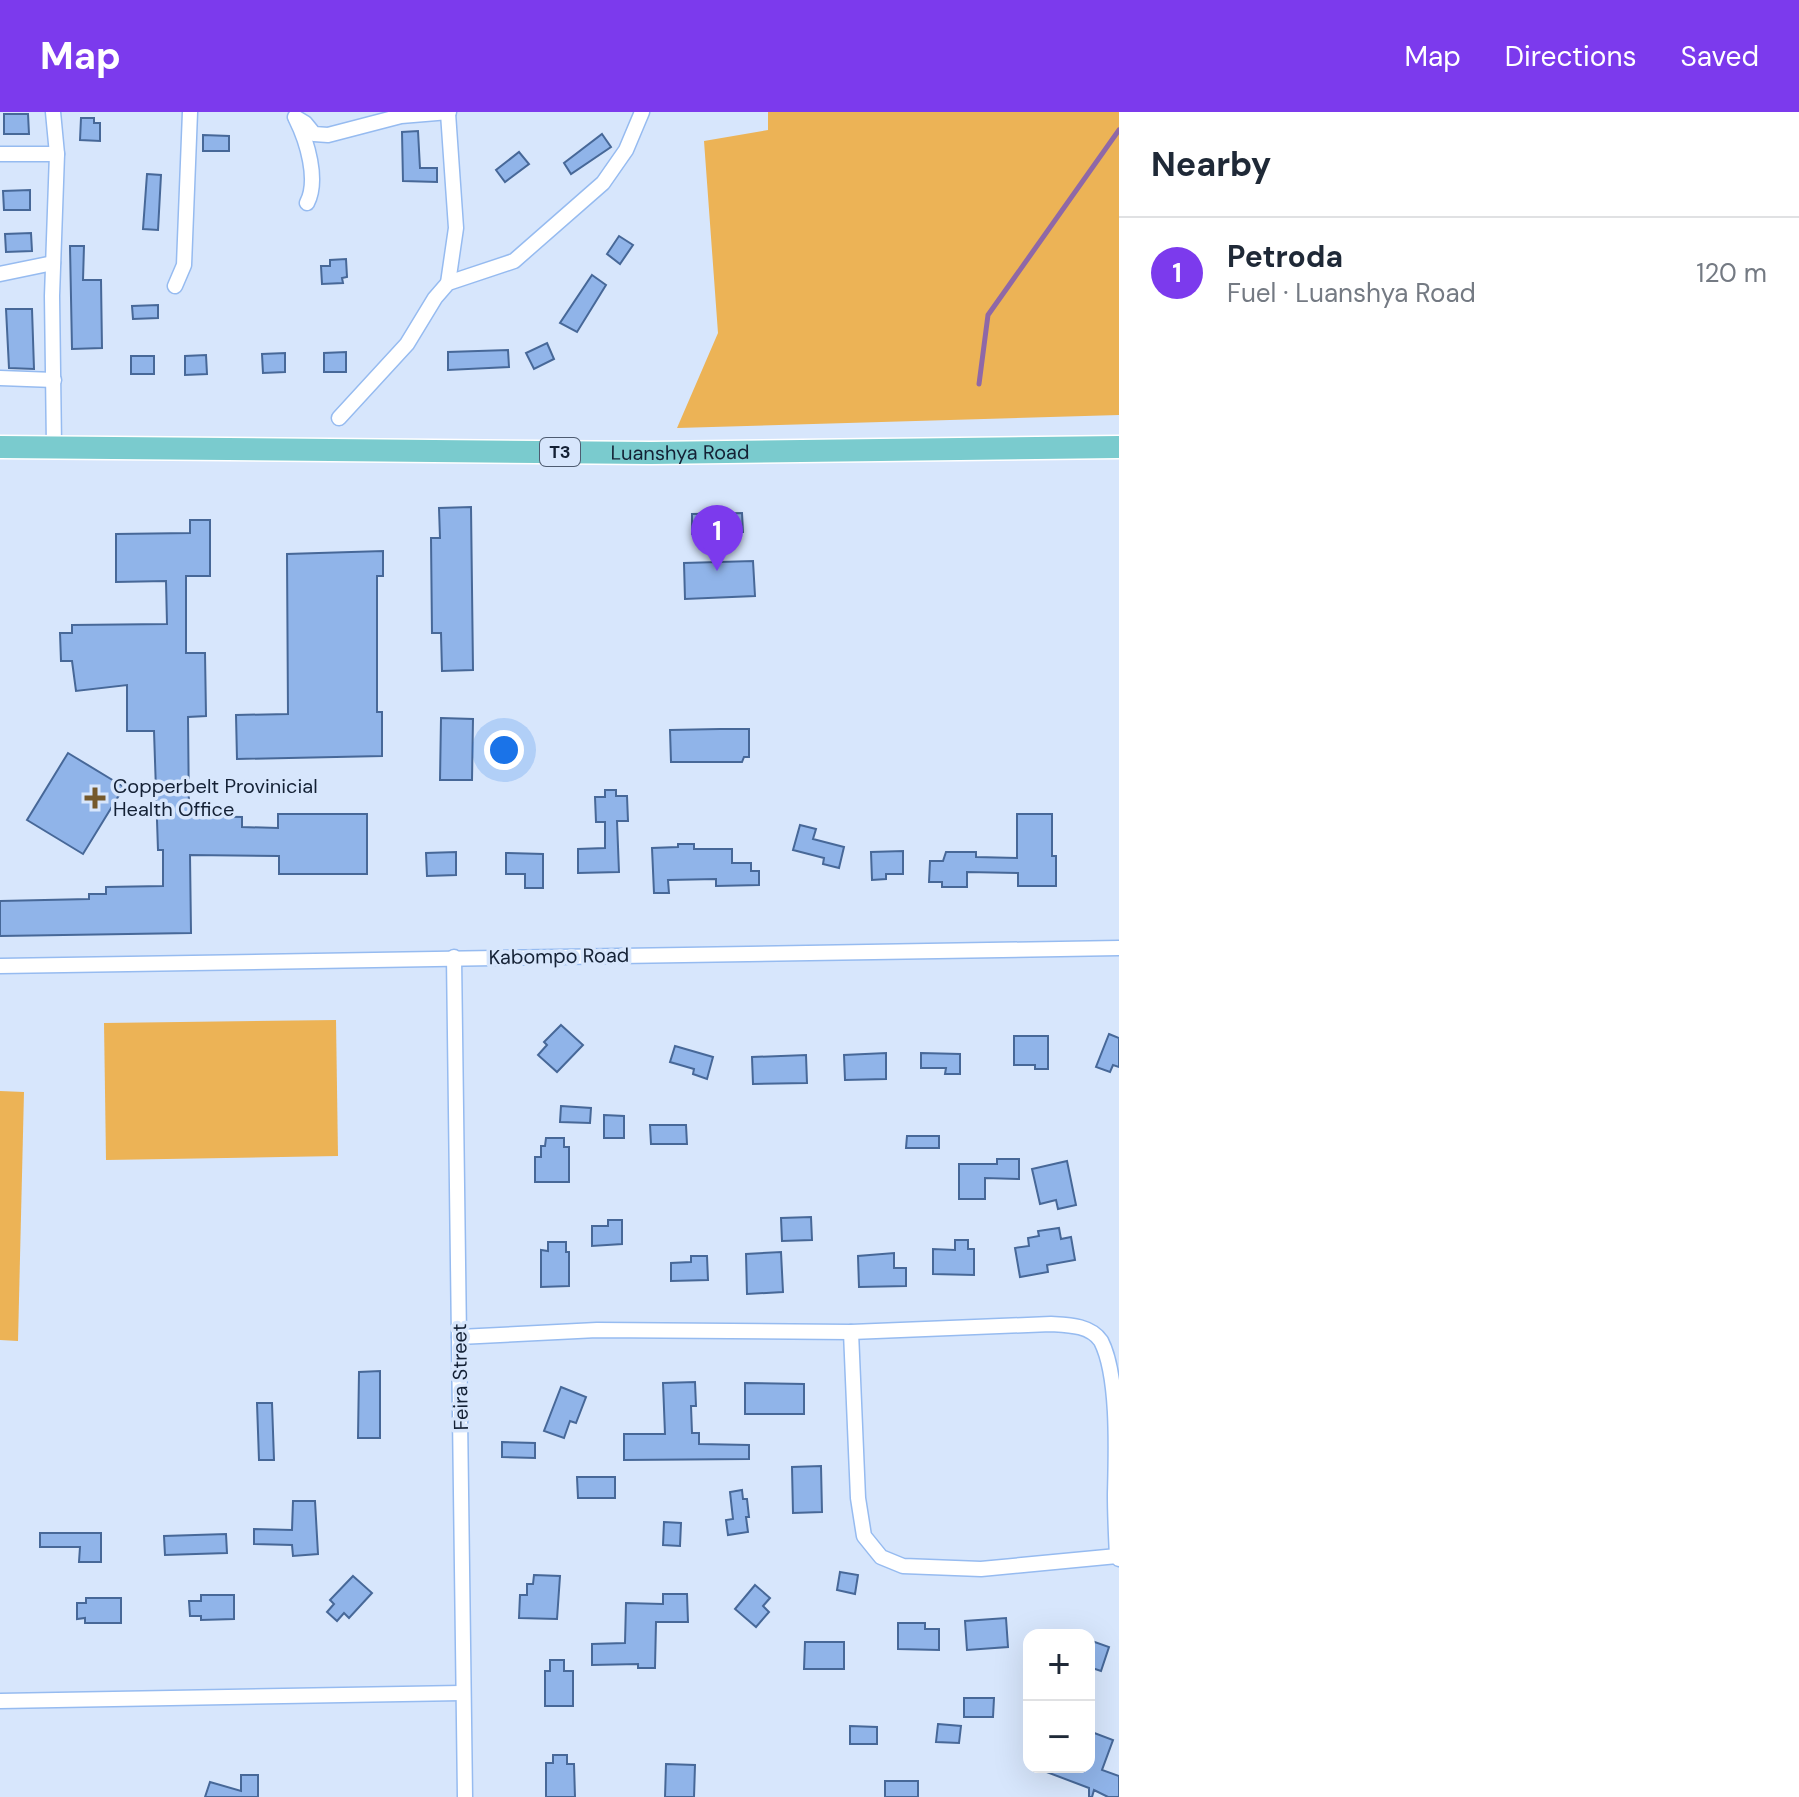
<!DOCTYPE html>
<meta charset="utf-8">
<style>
:root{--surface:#fff;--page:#f6f6f7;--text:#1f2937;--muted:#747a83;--line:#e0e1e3;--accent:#7c3aed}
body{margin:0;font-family:"DM Sans",sans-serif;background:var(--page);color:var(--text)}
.controls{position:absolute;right:24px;bottom:24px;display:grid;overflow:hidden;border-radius:16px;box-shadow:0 8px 32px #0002}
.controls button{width:72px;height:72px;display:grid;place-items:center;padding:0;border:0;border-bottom:2px solid var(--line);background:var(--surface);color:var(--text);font:40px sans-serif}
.you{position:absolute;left:504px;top:638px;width:28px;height:28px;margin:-20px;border:6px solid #fff;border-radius:50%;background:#1a73e8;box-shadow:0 0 0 12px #1a73e833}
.badge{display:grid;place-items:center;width:52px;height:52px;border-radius:50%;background:var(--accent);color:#fff;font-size:26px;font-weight:700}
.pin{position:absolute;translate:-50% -66px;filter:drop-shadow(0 2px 4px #0008)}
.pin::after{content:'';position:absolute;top:42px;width:28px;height:24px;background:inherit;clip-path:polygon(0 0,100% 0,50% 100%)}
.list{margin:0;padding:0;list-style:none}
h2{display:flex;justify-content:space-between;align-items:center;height:104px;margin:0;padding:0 32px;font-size:34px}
h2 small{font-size:26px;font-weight:400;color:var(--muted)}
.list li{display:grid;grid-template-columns:52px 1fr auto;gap:24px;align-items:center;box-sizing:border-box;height:112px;padding:0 32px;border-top:2px solid var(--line)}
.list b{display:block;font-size:30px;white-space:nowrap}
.list p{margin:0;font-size:26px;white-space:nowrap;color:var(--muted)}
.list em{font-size:26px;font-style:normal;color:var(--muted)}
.map{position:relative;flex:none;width:1119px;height:1685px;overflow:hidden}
header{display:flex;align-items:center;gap:48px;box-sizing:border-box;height:112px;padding:0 40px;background:var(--accent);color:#fff}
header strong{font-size:38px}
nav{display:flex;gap:44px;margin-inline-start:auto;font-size:28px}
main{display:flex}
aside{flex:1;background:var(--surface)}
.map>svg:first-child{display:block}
.green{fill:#ecb356}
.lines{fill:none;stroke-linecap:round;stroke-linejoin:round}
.stream{stroke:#8f68a7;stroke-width:5}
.building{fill:#90b4e9;stroke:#476898;stroke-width:2}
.minor-casing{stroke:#96bbf0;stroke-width:17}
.trunk-casing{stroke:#fff;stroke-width:25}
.minor{stroke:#fff;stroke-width:14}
.trunk{stroke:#7acbce;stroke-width:22}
.poi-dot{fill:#75592c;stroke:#d7e6fc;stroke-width:3}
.labels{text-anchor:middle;stroke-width:7;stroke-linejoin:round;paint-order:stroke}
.shield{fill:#d7e6fc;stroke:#4e5c71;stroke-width:2}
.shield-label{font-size:18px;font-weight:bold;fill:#142135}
.street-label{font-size:20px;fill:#142135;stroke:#d7e6fc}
.poi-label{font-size:20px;fill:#142135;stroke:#d7e6fc;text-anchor:start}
</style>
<header>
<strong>Map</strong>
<nav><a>Map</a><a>Directions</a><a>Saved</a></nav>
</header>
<main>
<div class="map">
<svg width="1119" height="1685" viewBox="0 0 1119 1685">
<rect width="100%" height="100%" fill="#d7e6fc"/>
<!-- green -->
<g class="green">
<polygon points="768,0 1119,0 1119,303 677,316 718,221 704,29 768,18"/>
<polygon points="336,908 338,1044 106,1048 104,911"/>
<polygon points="0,979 24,980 18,1229 0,1228"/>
</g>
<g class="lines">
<!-- stream -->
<polyline class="stream" points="979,272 988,203 1119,18"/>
</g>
<!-- building -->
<g class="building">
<polygon points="4,2 28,2 29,22 4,22"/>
<polygon points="81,6 94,6 94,11 100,11 100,29 80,28"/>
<polygon points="418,19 420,56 437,56 437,70 403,69 402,20"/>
<polygon points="602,22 611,35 571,62 564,51"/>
<polygon points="203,23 229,24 229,39 203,39"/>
<polygon points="519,40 529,52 505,70 496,58"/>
<polygon points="147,62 161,63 158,118 143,117"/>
<polygon points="30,78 30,98 4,98 3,79"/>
<polygon points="31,121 32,139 6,140 5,122"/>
<polygon points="619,124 633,133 620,152 607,142"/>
<polygon points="70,134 84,134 83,168 101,168 102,236 72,237"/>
<polygon points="346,147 347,165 342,166 343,171 322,172 321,154 330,154 330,148"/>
<polygon points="592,163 606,173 577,220 560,211"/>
<polygon points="158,193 158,206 133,207 132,194"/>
<polygon points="6,197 32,197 34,257 9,256"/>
<polygon points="547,231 554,247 534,257 526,241"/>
<polygon points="508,238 509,255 448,258 448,240"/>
<polygon points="346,240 346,260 324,260 324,241"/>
<polygon points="285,241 285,260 263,261 262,242"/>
<polygon points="206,243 207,262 185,263 185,244"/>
<rect x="131" y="244" width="23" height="18"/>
<polygon points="471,395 473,558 442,559 441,521 432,521 431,426 440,426 439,396"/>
<polygon points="742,401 743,420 692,422 692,402"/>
<polygon points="190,408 210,408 210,464 186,464 186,541 205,541 206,604 188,605 189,704 242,705 242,715 278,716 278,702 367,702 367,762 279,762 279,744 190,743 191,821 0,824 0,789 89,787 89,782 106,782 106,775 163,774 163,738 158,738 154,619 127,619 127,573 76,579 72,549 61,549 60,521 72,521 72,513 167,512 166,469 116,470 116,422 190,421"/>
<polygon points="383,439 383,464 377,464 377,600 382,600 382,644 237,647 236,603 288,602 287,442"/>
<polygon points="753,449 755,484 685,487 684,451"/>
<polygon points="441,606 473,607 472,668 440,668"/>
<polygon points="720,617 749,617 749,645 744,645 742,650 671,650 670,618"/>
<polygon points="68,641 124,675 83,742 27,708"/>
<polygon points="605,678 616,678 616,684 627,684 628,709 617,709 619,760 578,761 578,737 605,736 605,710 596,710 595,685 605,685"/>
<polygon points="1017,702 1052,702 1052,744 1056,744 1056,774 1018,774 1018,761 967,760 967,775 942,775 942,770 929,770 930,749 943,749 946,740 976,740 976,745 1017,746"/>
<polygon points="800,713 816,717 813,727 844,735 839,756 823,752 824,746 793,738"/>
<polygon points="678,732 694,732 694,737 732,737 732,751 751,751 751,759 759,759 759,773 716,774 716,767 668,768 669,781 654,781 652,736 678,735"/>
<polygon points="903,739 903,762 886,762 886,767 872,768 871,740"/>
<polygon points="456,740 456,763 427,764 426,741"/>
<polygon points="506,741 543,742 543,776 525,776 525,762 506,762"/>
<polygon points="561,913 583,933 557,960 538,943 547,933 544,930"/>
<polygon points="1109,922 1119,926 1119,955 1113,953 1110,960 1096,955"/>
<polygon points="1014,924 1048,924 1048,957 1035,957 1035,953 1014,953"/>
<polygon points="675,934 713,945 707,967 693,962 694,957 670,950"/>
<polygon points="886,941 886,967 845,968 844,943"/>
<polygon points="921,941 960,942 960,962 945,962 946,956 921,956"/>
<polygon points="806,943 807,971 753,972 752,945"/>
<polygon points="561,994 591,996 590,1011 560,1010"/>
<polygon points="604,1003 624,1004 624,1026 604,1026"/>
<polygon points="650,1013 686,1013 687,1032 651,1032"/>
<polygon points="907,1024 939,1024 939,1036 906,1036"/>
<polygon points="546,1026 564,1026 564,1035 569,1035 569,1070 535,1070 535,1045 541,1045 541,1034 545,1034"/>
<polygon points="997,1047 1019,1047 1019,1067 985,1066 985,1087 959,1087 959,1052 997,1052"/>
<polygon points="1067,1049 1076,1093 1058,1097 1056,1088 1040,1092 1032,1057"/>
<polygon points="811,1105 812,1128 782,1129 781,1106"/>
<polygon points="608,1108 622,1108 622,1132 592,1134 592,1114 608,1114"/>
<polygon points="1059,1116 1061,1127 1071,1125 1075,1148 1047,1153 1048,1160 1020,1165 1015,1136 1029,1134 1028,1126 1039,1124 1038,1119"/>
<polygon points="955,1128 968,1128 968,1137 974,1137 974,1163 933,1162 933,1137 955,1138"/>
<polygon points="548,1130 566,1130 566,1140 569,1140 569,1174 541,1175 541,1138 548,1139"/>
<polygon points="781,1140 783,1180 747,1182 746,1142"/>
<polygon points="894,1141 894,1156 906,1156 906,1174 859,1175 858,1144"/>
<polygon points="691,1144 707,1144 708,1168 671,1169 671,1151 691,1150"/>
<polygon points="380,1259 380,1326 358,1326 359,1260"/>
<polygon points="695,1270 696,1294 691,1294 692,1321 699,1321 699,1332 749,1333 749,1347 624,1348 624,1322 665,1322 663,1271"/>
<polygon points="745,1271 804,1272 804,1302 745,1302"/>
<polygon points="561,1275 586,1285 576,1311 570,1309 564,1326 544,1319"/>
<polygon points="257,1291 272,1291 274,1348 259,1348"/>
<polygon points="502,1330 535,1331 535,1346 502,1345"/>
<polygon points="821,1354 822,1400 793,1401 792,1355"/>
<polygon points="577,1365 615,1365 615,1386 578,1386"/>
<polygon points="742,1378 743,1387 747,1387 749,1405 746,1405 748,1420 728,1423 726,1408 733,1407 730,1380"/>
<polygon points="293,1389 315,1389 318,1442 293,1444 292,1433 254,1432 254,1417 292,1418"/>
<polygon points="664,1410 681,1411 680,1434 663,1433"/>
<polygon points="40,1421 101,1421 101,1450 79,1450 80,1435 40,1435"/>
<polygon points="226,1422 227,1441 165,1443 164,1424"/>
<polygon points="840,1460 858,1463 855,1482 837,1478"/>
<polygon points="534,1463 560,1464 557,1507 519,1506 520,1483 527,1483 527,1472 533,1472"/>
<polygon points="353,1464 372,1481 349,1506 344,1501 337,1509 327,1500 334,1492 330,1488"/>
<polygon points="755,1473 770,1486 763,1494 769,1500 756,1515 735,1497"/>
<polygon points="663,1482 687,1482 688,1510 656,1510 655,1556 638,1556 638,1552 592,1553 592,1532 625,1531 626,1491 663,1492"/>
<polygon points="201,1483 234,1483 234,1507 201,1508 201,1504 190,1504 189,1489 201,1489"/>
<polygon points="86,1486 121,1486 121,1511 85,1511 85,1506 77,1507 77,1491 86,1491"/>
<polygon points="1006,1506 1008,1535 967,1538 965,1509"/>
<polygon points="898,1511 925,1511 925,1517 939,1517 939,1538 898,1537"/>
<polygon points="1089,1528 1109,1535 1101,1559 1089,1555"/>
<polygon points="805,1530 844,1530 844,1557 804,1557"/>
<polygon points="550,1548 564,1548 564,1559 573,1559 573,1594 545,1594 545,1559 550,1559"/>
<polygon points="964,1586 994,1586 993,1605 964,1605"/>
<polygon points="938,1612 961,1614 959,1631 936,1630"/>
<polygon points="850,1614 877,1615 877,1632 850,1632"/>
<polygon points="1089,1619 1113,1628 1102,1658 1119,1664 1119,1685 1108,1685 1094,1678 1092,1685 1089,1685 1089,1676 1036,1656 1089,1655"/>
<polygon points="553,1643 567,1643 567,1652 574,1652 575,1685 546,1685 546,1651 553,1651"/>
<polygon points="666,1652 695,1653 694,1685 665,1685"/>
<polygon points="241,1663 258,1663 258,1685 205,1685 210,1670 241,1679"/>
<rect x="885" y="1669" width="33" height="16"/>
</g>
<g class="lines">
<defs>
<g id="minor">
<polyline points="53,0 57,42 52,184 54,335"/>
<polyline points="295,5 305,11 314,22 328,23 401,4 449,0"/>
<path d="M296,7C307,29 319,68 307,91"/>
<polyline points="0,42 57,42"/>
<polyline points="0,162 53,151"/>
<polyline points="448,171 456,116 448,1"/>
<polyline points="175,174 184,153 190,0"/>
<polyline points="0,266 54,268"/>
<polyline points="339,306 407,232 435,186 448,171 514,149 603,71 626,38 642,0"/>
<polyline points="454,845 465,1685"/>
<polyline points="0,854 1119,836"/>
<polyline points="851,1220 858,1386 864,1424 881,1445 903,1454 981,1457 1117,1444"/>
<path d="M459,1225L597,1218L851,1220L1051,1212C1068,1213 1090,1213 1101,1229C1119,1264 1116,1341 1115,1382C1115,1403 1116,1424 1117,1444L1119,1447"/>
<polyline points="0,1589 462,1581"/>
</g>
<g id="trunk">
<path id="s1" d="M0,335L651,341L1119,335"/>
</g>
</defs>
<!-- minor casing -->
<use href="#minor" class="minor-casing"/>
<!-- trunk casing -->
<use href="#trunk" class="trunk-casing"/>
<!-- minor -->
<use href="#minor" class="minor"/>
<!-- trunk -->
<use href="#trunk" class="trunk"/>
</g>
<!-- markers -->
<path class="poi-dot" d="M91 674h8v8h8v8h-8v8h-8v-8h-8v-8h8z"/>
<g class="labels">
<!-- shield labels -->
<rect class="shield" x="540" y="326" width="40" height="28" rx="6"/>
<g class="shield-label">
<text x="560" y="346">T3</text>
</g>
<!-- street labels -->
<g class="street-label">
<text dy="7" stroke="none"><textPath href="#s1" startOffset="680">Luanshya Road</textPath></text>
<text transform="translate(559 844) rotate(-1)" y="7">Kabompo Road</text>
<text transform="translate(460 1265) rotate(-91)" y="7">Feira Street</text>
</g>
<!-- poi labels -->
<g class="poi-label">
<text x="113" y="681">Copperbelt Provinicial<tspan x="113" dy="23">Health Office</tspan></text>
</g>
</g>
</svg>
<div class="controls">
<button>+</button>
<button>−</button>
</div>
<div class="you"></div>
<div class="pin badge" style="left:717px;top:459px">1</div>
</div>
<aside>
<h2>Nearby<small></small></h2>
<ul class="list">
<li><span class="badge">1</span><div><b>Petroda</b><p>Fuel · Luanshya Road</p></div><em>120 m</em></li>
</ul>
</aside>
</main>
